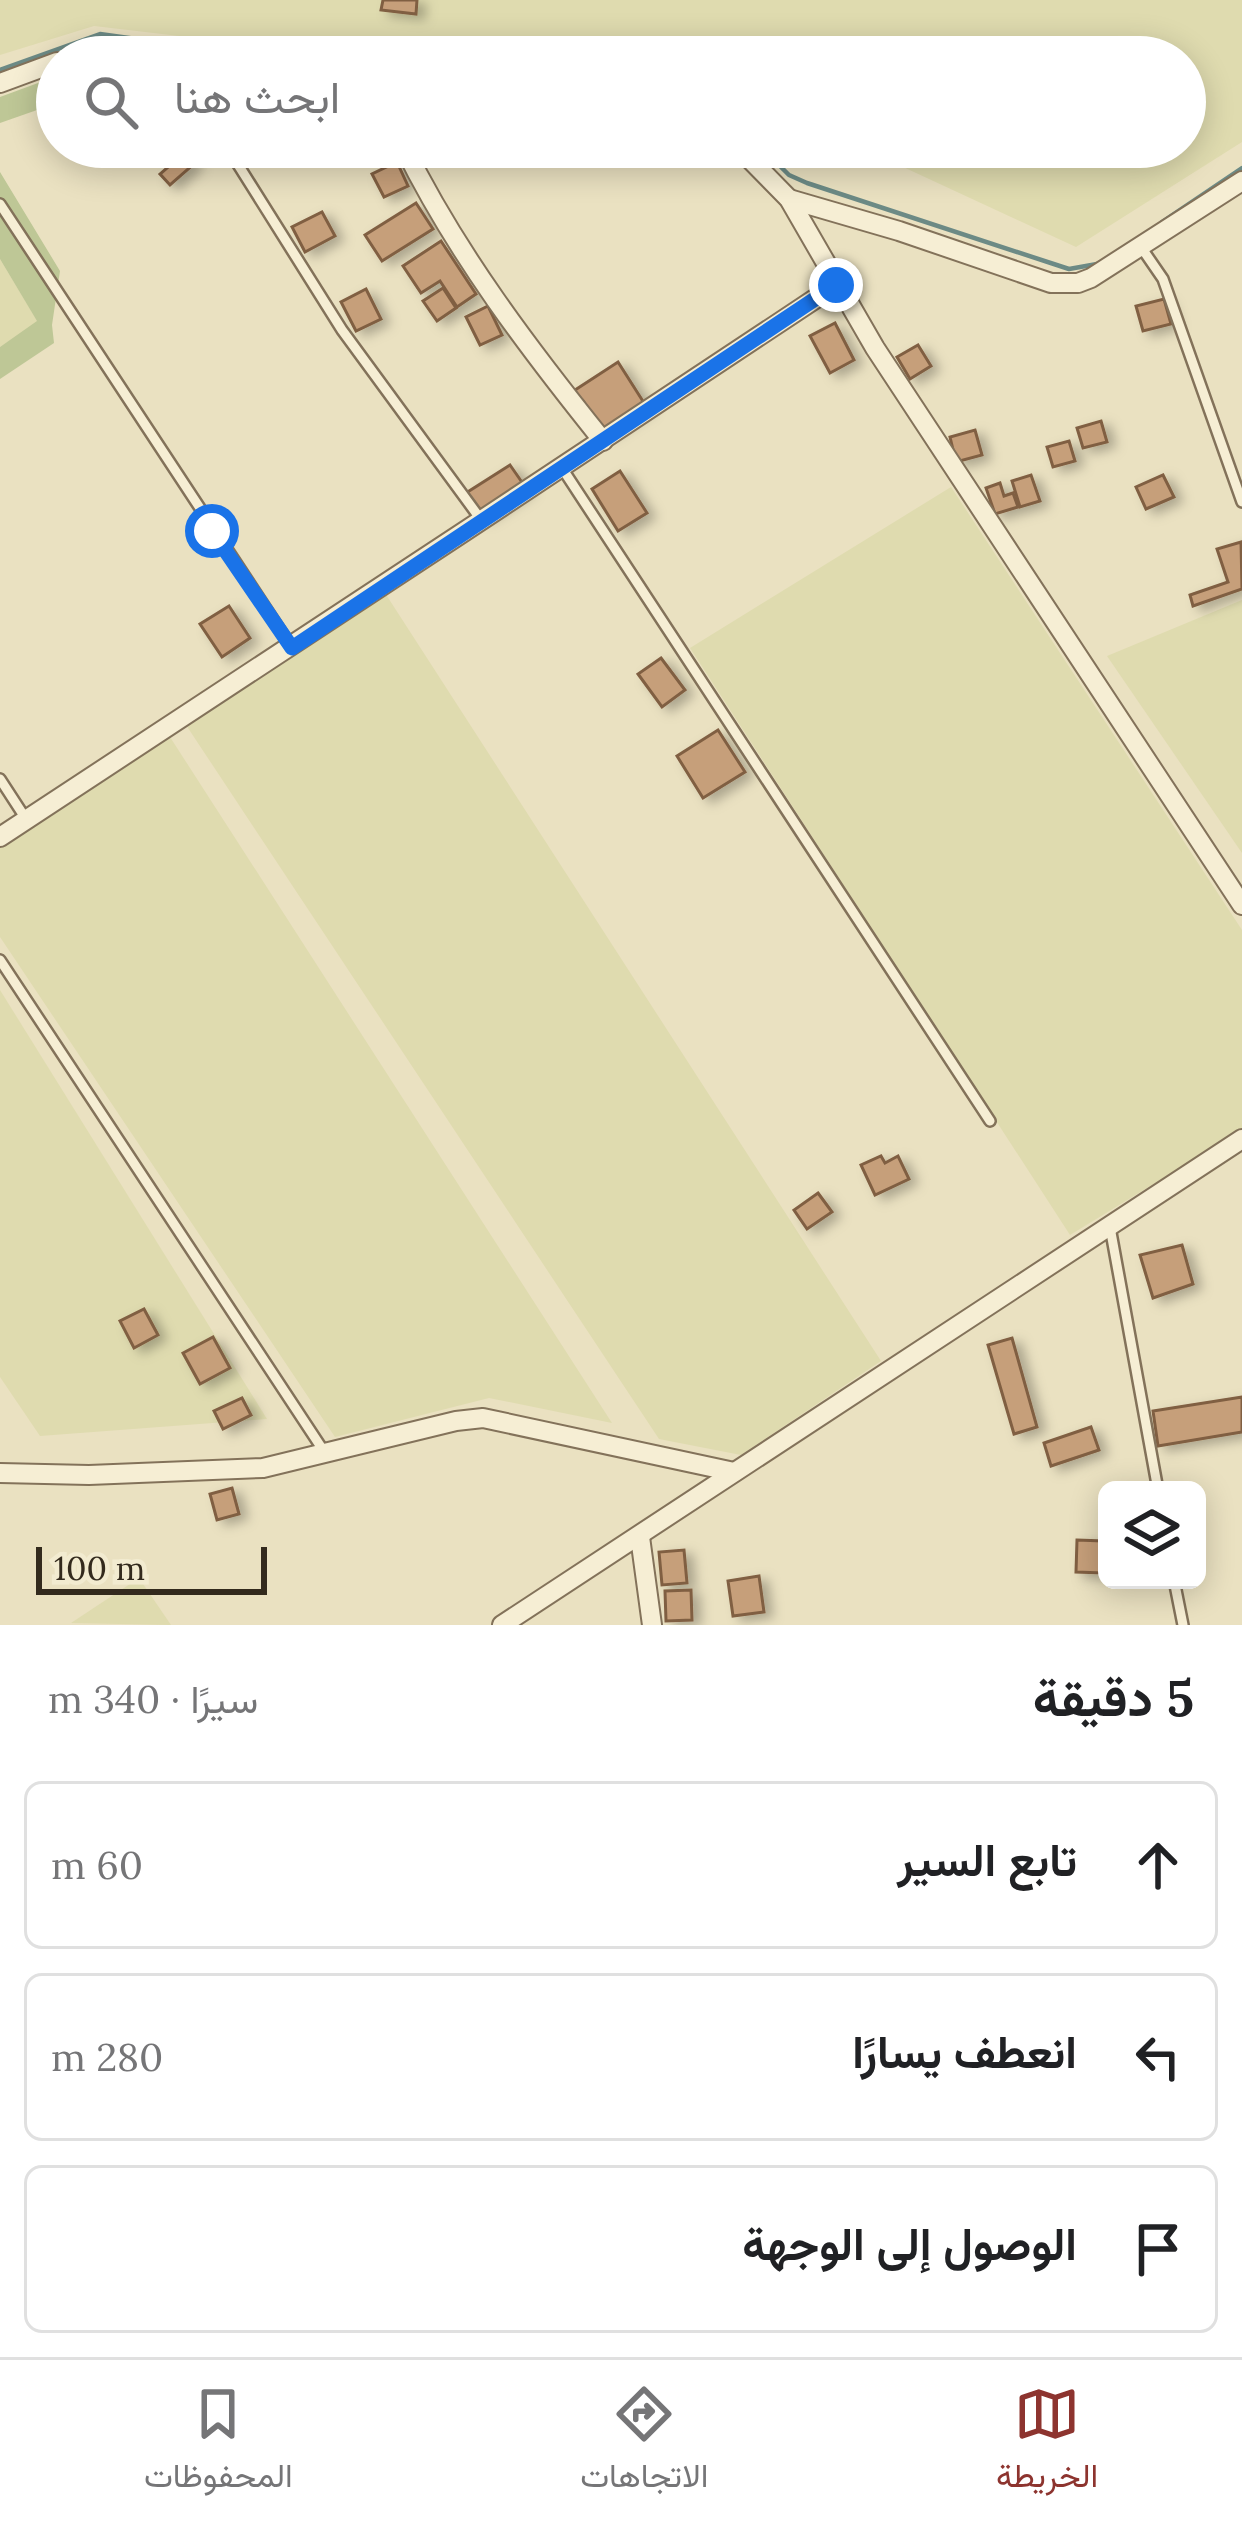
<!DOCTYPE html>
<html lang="ar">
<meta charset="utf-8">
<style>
:root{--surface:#fff;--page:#f2f2f2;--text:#202124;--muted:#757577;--line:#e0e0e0;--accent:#8d342f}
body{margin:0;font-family:Lora,Vazirmatn,serif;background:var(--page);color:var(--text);direction:rtl}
.controls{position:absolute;right:36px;bottom:36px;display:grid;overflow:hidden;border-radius:18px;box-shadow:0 6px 30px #0003}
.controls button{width:108px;height:108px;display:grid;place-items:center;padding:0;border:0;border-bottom:3px solid var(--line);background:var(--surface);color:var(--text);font:60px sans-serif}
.scale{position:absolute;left:36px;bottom:30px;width:231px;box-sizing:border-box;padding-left:12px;border:6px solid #332a1d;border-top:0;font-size:33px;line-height:42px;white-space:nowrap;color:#332a1d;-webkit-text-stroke:9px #f2ebd0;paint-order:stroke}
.stop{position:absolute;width:36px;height:36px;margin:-27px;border:9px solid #1a73e8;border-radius:50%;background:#fff}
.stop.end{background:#1a73e8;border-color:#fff;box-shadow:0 3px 12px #0008}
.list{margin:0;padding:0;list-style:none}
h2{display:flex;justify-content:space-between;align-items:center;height:156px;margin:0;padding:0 48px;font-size:51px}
h2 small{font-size:39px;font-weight:400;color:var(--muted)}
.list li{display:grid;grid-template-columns:78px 1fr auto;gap:36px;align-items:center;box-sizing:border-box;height:168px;margin:0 24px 24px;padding:0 24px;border:3px solid var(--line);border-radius:18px}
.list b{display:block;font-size:45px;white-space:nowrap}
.list em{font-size:39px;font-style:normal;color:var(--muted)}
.icon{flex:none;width:66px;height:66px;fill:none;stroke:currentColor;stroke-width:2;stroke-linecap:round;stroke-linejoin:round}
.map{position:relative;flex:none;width:1242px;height:1625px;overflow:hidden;direction:ltr}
.search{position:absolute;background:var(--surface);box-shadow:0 6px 30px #0003;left:36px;right:36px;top:36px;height:132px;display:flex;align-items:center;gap:30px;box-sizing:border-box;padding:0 42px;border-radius:66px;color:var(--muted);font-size:45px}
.sheet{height:732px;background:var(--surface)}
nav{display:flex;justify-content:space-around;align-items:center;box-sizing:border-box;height:168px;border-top:3px solid var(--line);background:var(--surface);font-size:33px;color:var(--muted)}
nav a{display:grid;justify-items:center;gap:6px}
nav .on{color:var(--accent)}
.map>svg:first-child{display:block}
.farmland{fill:#dfdbaf}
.green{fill:#bec796}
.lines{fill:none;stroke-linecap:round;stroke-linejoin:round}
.stream{stroke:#6c8a85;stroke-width:4.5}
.building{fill:#c69f7a;stroke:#805f42;stroke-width:3;filter:url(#shadow)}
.lane-casing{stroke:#83725a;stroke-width:14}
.street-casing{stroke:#83725a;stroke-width:22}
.lane{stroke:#f6eed4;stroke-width:9}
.street{stroke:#f6eed4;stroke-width:18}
.route{stroke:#1a73e8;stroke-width:15}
</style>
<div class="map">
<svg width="1242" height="1625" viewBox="0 0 1242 1625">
<defs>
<filter id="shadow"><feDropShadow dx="8" dy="4.5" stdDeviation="6" flood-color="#0004"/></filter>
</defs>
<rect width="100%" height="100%" fill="#eae1c1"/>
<!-- farmland -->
<g class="farmland">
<polygon points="0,0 1242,0 1242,142 1076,247 860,147 1185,147 1185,57 360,57 94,26 0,55"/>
<polygon points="0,259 38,322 0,347"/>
<polygon points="951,487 1242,930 1242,1130 1070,1235 690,648"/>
<polygon points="385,593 881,1361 741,1455 659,1439 186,725"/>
<polygon points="1242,600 1242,853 1107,656"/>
<polygon points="170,737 612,1423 489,1398 335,1437 0,937 0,834"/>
<polygon points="0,990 267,1419 40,1436 0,1377"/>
<polygon points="139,1578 171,1625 71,1623"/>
</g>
<!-- green -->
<g class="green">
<polygon points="57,76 57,103 0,123 0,97"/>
<polygon points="0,172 60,271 52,325 54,343 0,379 0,347 37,321 0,259"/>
</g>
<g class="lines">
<!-- stream -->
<g class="stream">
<polyline points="0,70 100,34 266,57"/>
<polyline points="761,147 789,175 807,183 1069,269 1097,264"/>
<polyline points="1162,222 1242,168"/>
</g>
</g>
<!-- building -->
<g class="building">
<polygon points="383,0 417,0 416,14 381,10"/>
<polygon points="184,153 194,164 170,185 160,174"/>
<polygon points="397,162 408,186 384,197 372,174"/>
<polygon points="416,203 433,229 382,261 365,235"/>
<polygon points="322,212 335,236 305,252 292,227"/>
<polygon points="441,241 476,294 457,307 440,281 421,293 403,266"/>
<polygon points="443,288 456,308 437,321 423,301"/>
<polygon points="366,289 381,319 356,331 341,302"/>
<polygon points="1164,299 1171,324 1143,331 1136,306"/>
<polygon points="488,306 502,335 480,345 466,317"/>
<polygon points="835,323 854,360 830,373 810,336"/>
<polygon points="918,345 931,366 910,379 897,357"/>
<polygon points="618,362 646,406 604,433 583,401 579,404 572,392"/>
<polygon points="1101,421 1107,442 1083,448 1077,428"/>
<polygon points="975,430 982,455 956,462 950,437"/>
<polygon points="1069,441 1075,461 1053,467 1047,447"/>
<polygon points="510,465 526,488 481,517 466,493"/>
<polygon points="620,471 647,513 618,531 592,489"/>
<polygon points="1031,475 1040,501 1020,507 1012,481"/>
<polygon points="1163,475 1174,497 1146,509 1136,487"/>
<polygon points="1000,483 1004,496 1013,493 1018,507 995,514 986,488"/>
<polygon points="1241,542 1242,589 1193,606 1190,595 1228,582 1217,549"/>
<polygon points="229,606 250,638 222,657 200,624"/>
<polygon points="661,658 685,690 662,707 638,674"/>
<polygon points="718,730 745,772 703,798 677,756"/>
<polygon points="881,1156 885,1163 898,1156 909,1179 875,1195 861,1165"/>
<polygon points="818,1193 832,1212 807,1229 794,1210"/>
<polygon points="1182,1245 1193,1284 1153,1298 1140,1255"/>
<polygon points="144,1309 158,1335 134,1348 120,1321"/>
<polygon points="213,1337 230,1368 200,1384 183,1353"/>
<polygon points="1012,1338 1037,1427 1014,1434 988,1345"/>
<polygon points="1242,1397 1242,1432 1158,1446 1153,1411"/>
<polygon points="242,1398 251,1415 223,1429 214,1411"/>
<polygon points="1091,1427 1099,1450 1051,1466 1044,1443"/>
<polygon points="232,1488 239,1514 217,1520 210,1494"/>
<polygon points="1077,1540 1103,1541 1103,1573 1076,1572"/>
<polygon points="684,1550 687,1583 662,1585 659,1552"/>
<polygon points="759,1576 764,1612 733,1616 728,1581"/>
<polygon points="691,1590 692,1620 666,1621 665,1591"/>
</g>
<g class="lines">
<defs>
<g id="lane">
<polyline points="227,147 342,330 482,521"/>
<polyline points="0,204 292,648"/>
<polyline points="1141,247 1163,279 1242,502"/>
<polyline points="562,468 990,1121"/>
<polyline points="0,779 26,819"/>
<polyline points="0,960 325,1453"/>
<polyline points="1110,1227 1158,1490"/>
<polyline points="1174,1580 1183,1625"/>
</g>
<g id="street">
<polyline points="70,57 100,51 145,57"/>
<polyline points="0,83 57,62"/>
<path d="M404,147C456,253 529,349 603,441"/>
<polyline points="738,147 789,199 875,348 1242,905"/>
<polyline points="789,199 899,231 1051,283 1078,283 1091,278 1242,181"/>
<path d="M0,837C278,653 559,471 836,285"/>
<polyline points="0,1473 89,1475 263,1468 456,1421 483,1418 734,1472"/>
<polyline points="640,1537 652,1625"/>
<polyline points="502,1625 1242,1139"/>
</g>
</defs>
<!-- lane casing -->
<use href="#lane" class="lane-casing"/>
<!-- street casing -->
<use href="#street" class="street-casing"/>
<!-- lane -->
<use href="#lane" class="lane"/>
<!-- street -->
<use href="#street" class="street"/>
</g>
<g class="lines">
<!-- route -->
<polyline class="route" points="212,531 292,648 836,285"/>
</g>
</svg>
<div class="controls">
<button><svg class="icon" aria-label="layers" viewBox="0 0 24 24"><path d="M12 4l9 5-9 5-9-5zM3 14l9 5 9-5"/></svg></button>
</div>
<div class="scale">100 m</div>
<div class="stop" style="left:212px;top:531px"></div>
<div class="stop end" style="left:836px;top:285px"></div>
<div class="search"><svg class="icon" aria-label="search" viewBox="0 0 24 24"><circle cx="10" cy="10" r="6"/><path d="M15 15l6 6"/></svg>ابحث هنا</div>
</div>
<section class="sheet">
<h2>5 دقيقة<small>سيرًا · 340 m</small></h2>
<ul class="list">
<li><svg class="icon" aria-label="ahead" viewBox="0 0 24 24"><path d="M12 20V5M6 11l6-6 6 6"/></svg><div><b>تابع السير</b></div><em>60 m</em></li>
<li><svg class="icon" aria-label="left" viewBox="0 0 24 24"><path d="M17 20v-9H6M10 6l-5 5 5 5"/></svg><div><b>انعطف يسارًا</b></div><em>280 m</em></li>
<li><svg class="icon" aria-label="arrive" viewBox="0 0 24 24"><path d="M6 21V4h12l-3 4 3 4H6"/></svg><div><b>الوصول إلى الوجهة</b></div></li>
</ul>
</section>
<nav>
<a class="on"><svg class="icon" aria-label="map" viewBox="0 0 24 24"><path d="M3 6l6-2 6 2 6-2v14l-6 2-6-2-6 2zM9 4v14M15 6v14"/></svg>الخريطة</a>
<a><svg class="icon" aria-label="directions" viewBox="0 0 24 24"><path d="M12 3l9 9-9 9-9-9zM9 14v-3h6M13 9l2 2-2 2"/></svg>الاتجاهات</a>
<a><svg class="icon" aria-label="saved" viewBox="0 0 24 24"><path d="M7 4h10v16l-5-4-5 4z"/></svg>المحفوظات</a>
</nav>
